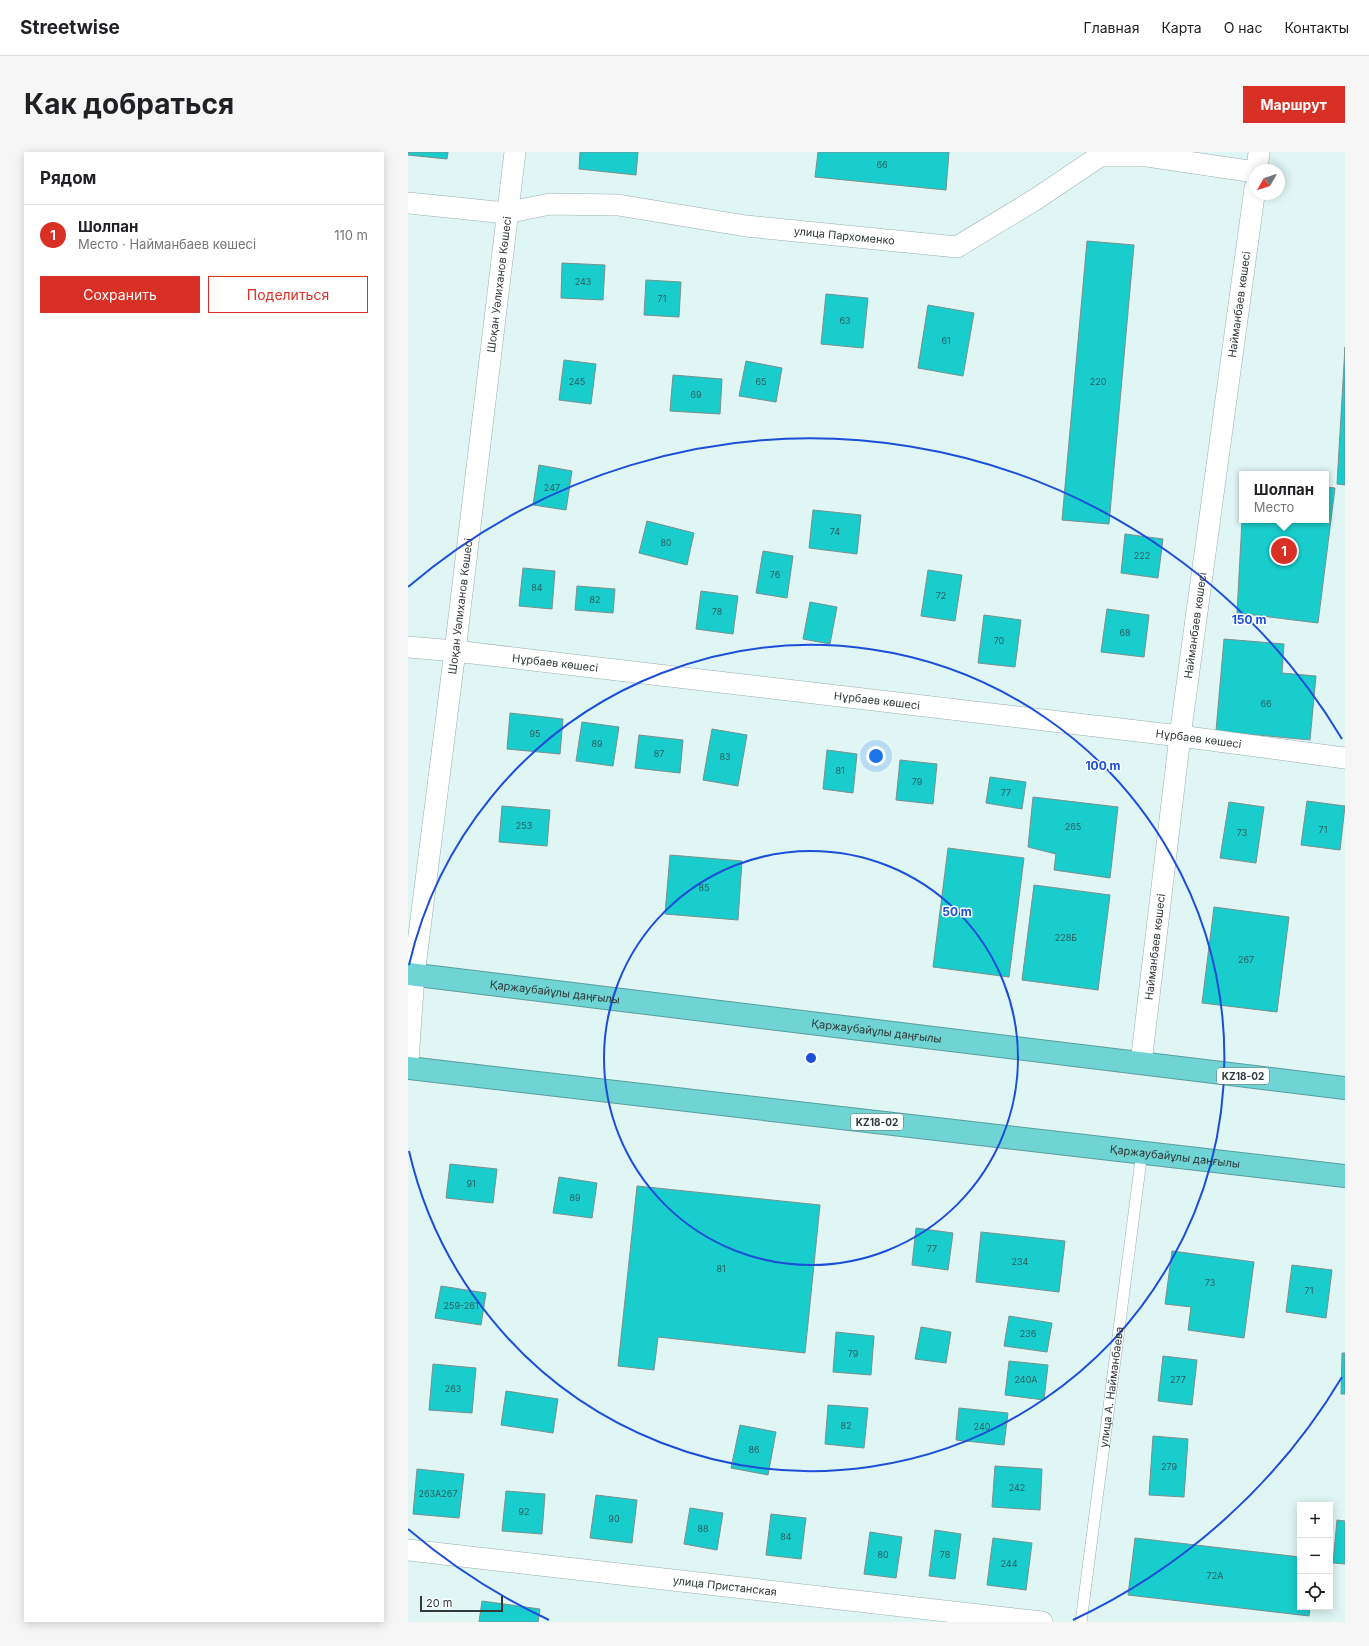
<!DOCTYPE html>
<html lang="ru">
<meta charset="utf-8">
<style>
:root{--surface:#fff;--page:#f6f6f6;--text:#202124;--muted:#757577;--line:#e0e0e0;--accent:#d93025}
body{margin:0;font-family:Inter,sans-serif;background:var(--page);color:var(--text)}
.controls{position:absolute;right:12px;bottom:12px;display:grid;overflow:hidden;border-radius:0px;box-shadow:0 2px 10px #0003}
.controls button{width:36px;height:36px;display:grid;place-items:center;padding:0;border:0;border-bottom:1px solid var(--line);background:var(--surface);color:var(--text);font:20px sans-serif}
.compass{position:absolute;left:841px;top:12px;width:36px;height:36px;border-radius:50%;background:var(--surface);box-shadow:0 2px 10px #0003;rotate:231deg}
.scale{position:absolute;left:12px;bottom:10px;width:83px;box-sizing:border-box;padding-left:4px;border:2px solid #313939;border-top:0;font-size:11px;line-height:14px;white-space:nowrap;color:#313939;-webkit-text-stroke:3px #faffff;paint-order:stroke}
.you{position:absolute;left:468px;top:604px;width:14px;height:14px;margin:-10px;border:3px solid #fff;border-radius:50%;background:#1a73e8;box-shadow:0 0 0 6px #1a73e833}
.badge{display:grid;place-items:center;width:26px;height:26px;border-radius:50%;background:var(--accent);color:#fff;font-size:13px;font-weight:700}
.pin{position:absolute;translate:-50% -50%;border:2px solid #fff;box-shadow:0 1px 4px #0006}
.popup{position:absolute;left:831px;top:319px;width:90px;height:52px;box-sizing:border-box;display:grid;place-content:center;border-radius:0px;background:var(--surface);filter:drop-shadow(0 1px 3px #0005);font-size:13px;white-space:nowrap;color:var(--muted)}
.popup b{font-size:15px;color:var(--text)}
.popup::after{content:'';position:absolute;left:50%;top:100%;margin-left:-8px;border:8px solid transparent;border-top-color:var(--surface)}
.list{margin:0;padding:0;list-style:none}
h2{display:flex;justify-content:space-between;align-items:center;height:52px;margin:0;padding:0 16px;font-size:17px}
h2 small{font-size:13px;font-weight:400;color:var(--muted)}
.list li{display:grid;grid-template-columns:26px 1fr auto;gap:12px;align-items:center;box-sizing:border-box;height:60px;padding:0 16px;border-top:1px solid var(--line)}
.list b{display:block;font-size:15px;white-space:nowrap}
.list p{margin:0;font-size:13px;white-space:nowrap;color:var(--muted)}
.list em{font-size:13px;font-style:normal;color:var(--muted)}
.actions{display:flex;gap:8px;padding:12px 16px}
.actions a{flex:1;padding:9px 0;border:1px solid var(--accent);border-radius:0px;text-align:center;font-size:14px;color:var(--accent)}
.actions .main{background:var(--accent);color:#fff}
.icon{flex:none;width:22px;height:22px;fill:none;stroke:currentColor;stroke-width:2;stroke-linecap:round;stroke-linejoin:round}
.map{position:relative;flex:none;width:937px;height:1470px;overflow:hidden;border-radius:0px}
header{display:flex;align-items:center;gap:24px;box-sizing:border-box;height:56px;padding:0 20px;background:var(--surface);border-bottom:1px solid var(--line)}
header strong{font-size:19px}
nav{display:flex;gap:22px;margin-inline-start:auto;font-size:14px}
.intro{display:flex;align-items:center;justify-content:space-between;box-sizing:border-box;height:96px;padding:0 24px}
h1{margin:0;font-size:28px}
.button{padding:10px 18px;border-radius:0px;background:var(--accent);color:#fff;font-size:14px;font-weight:700}
main{display:flex;gap:24px;padding:0 24px}
aside{flex:1;background:var(--surface);border-radius:0px;box-shadow:0 2px 10px #0003}
.map>svg:first-child{display:block}
.building{fill:#19cdcd;stroke:#7a8f8e}
.lines{fill:none;stroke-linecap:round;stroke-linejoin:round}
.lane-casing{stroke:#9ab0af;stroke-width:12}
.street-casing{stroke:#9ab0af;stroke-width:22}
.highway-casing{stroke:#5a9e9e;stroke-width:24}
.lane{stroke:#fff;stroke-width:11}
.street{stroke:#fff;stroke-width:21}
.highway{stroke:#70d4d4;stroke-width:22}
.ring{fill:none;stroke:#1d4ed8;stroke-width:2}
.labels{text-anchor:middle;stroke-width:3;stroke-linejoin:round;paint-order:stroke}
.number-label{font-size:9px;fill:#2b5e5e}
.shield{fill:#faffff;stroke:#6d7474;stroke-width:1}
.shield-label{font-size:10px;font-weight:bold;fill:#313939}
.street-label{font-size:11px;fill:#313939;stroke:#faffff}
.centre{fill:#1d4ed8;stroke:#faffff;stroke-width:2}
.ring-label{font-size:12px;text-anchor:middle;font-weight:bold;fill:#1d4ed8;stroke:#faffff;stroke-width:3;stroke-linejoin:round;paint-order:stroke}
</style>
<header>
<strong>Streetwise</strong>
<nav><a>Главная</a><a>Карта</a><a>О нас</a><a>Контакты</a></nav>
</header>
<div class="intro"><h1>Как добраться</h1><a class="button">Маршрут</a></div>
<main>
<aside>
<h2>Рядом<small></small></h2>
<ul class="list">
<li><span class="badge">1</span><div><b>Шолпан</b><p>Место · Найманбаев көшесі</p></div><em>110 m</em></li>
</ul>
<div class="actions"><a class="main">Сохранить</a><a>Поделиться</a></div>
</aside>
<div class="map">
<svg width="937" height="1470" viewBox="0 0 937 1470">
<rect width="100%" height="100%" fill="#dff6f5"/>
<!-- building -->
<g class="building">
<polygon points="0,0 40,0 39,7 0,3"/>
<polygon points="172,0 230,0 228,23 171,17"/>
<polygon points="410,0 541,0 538,38 407,25"/>
<polygon points="679,89 726,93 701,372 654,368"/>
<polygon points="154,111 197,113 195,148 153,146"/>
<polygon points="238,128 273,130 271,165 236,163"/>
<polygon points="418,142 460,146 455,196 413,192"/>
<polygon points="520,153 566,161 555,224 510,216"/>
<polygon points="937,195 937,333 929,332"/>
<polygon points="156,208 188,212 183,252 151,248"/>
<polygon points="338,209 374,216 368,250 331,244"/>
<polygon points="265,223 314,227 312,262 262,259"/>
<polygon points="131,313 164,319 158,358 125,353"/>
<polygon points="918,335 927,336 910,471 829,461 834,368 918,368"/>
<polygon points="405,358 453,363 449,402 401,396"/>
<polygon points="239,369 286,381 279,413 231,401"/>
<polygon points="717,382 755,387 750,426 713,421"/>
<polygon points="355,399 385,404 379,446 348,441"/>
<polygon points="115,416 147,419 144,457 111,454"/>
<polygon points="520,418 554,423 547,469 513,464"/>
<polygon points="169,434 207,437 205,461 167,458"/>
<polygon points="293,439 330,444 325,482 288,477"/>
<polygon points="402,450 429,455 422,492 395,487"/>
<polygon points="699,457 741,463 736,505 693,500"/>
<polygon points="576,463 613,468 607,515 570,511"/>
<polygon points="816,487 876,492 874,521 908,524 902,588 808,579"/>
<polygon points="102,561 155,567 152,602 99,597"/>
<polygon points="174,570 211,575 205,614 168,609"/>
<polygon points="304,577 339,583 330,634 295,628"/>
<polygon points="231,583 275,588 272,621 227,616"/>
<polygon points="419,598 449,602 445,641 415,637"/>
<polygon points="492,608 529,612 525,652 488,648"/>
<polygon points="582,625 618,630 614,657 578,651"/>
<polygon points="625,645 710,655 702,726 646,718 648,702 620,695"/>
<polygon points="899,649 937,654 932,698 893,693"/>
<polygon points="821,650 856,655 848,711 812,706"/>
<polygon points="94,654 142,658 139,694 91,690"/>
<polygon points="540,696 616,706 601,825 525,815"/>
<polygon points="262,703 334,709 330,768 257,762"/>
<polygon points="626,733 702,743 690,838 614,828"/>
<polygon points="806,755 881,765 869,860 794,851"/>
<polygon points="42,1012 89,1017 85,1051 38,1046"/>
<polygon points="151,1025 189,1031 184,1066 145,1061"/>
<polygon points="229,1034 412,1053 397,1201 250,1185 246,1218 210,1214"/>
<polygon points="508,1076 545,1081 540,1118 504,1113"/>
<polygon points="573,1080 657,1089 651,1140 568,1130"/>
<polygon points="764,1099 846,1110 836,1186 780,1178 783,1155 757,1152"/>
<polygon points="884,1113 924,1118 918,1166 878,1160"/>
<polygon points="33,1134 78,1141 73,1173 27,1166"/>
<polygon points="601,1164 644,1171 639,1200 596,1194"/>
<polygon points="513,1175 543,1180 538,1211 507,1207"/>
<polygon points="428,1180 466,1184 463,1223 425,1220"/>
<polygon points="934,1201 937,1201 937,1242 933,1242"/>
<polygon points="755,1204 789,1208 784,1253 750,1249"/>
<polygon points="601,1209 640,1213 636,1248 597,1243"/>
<polygon points="25,1212 68,1216 64,1261 21,1258"/>
<polygon points="98,1239 150,1247 145,1281 93,1273"/>
<polygon points="420,1253 460,1256 456,1296 417,1292"/>
<polygon points="551,1256 600,1261 596,1293 548,1288"/>
<polygon points="332,1273 368,1280 360,1323 323,1316"/>
<polygon points="745,1284 780,1287 776,1345 741,1343"/>
<polygon points="587,1314 634,1317 632,1358 584,1355"/>
<polygon points="9,1317 56,1322 51,1366 5,1362"/>
<polygon points="98,1339 137,1342 134,1382 94,1379"/>
<polygon points="188,1343 229,1348 224,1391 182,1386"/>
<polygon points="282,1356 315,1361 309,1398 276,1392"/>
<polygon points="363,1362 398,1366 393,1407 358,1403"/>
<polygon points="929,1368 937,1369 937,1412 925,1411"/>
<polygon points="527,1378 553,1382 547,1427 521,1424"/>
<polygon points="462,1380 494,1385 488,1426 456,1422"/>
<polygon points="585,1386 624,1391 618,1438 579,1433"/>
<polygon points="727,1386 892,1405 892,1455 902,1455 901,1464 720,1443"/>
<polygon points="74,1449 132,1457 130,1470 71,1470"/>
</g>
<g class="lines">
<defs>
<g id="lane">
<path id="s1" d="M673,1470L734,1000"/>
</g>
<g id="street">
<polyline points="849,18 851,0"/>
<path id="s2" d="M0,51L98,61L142,52L210,53L338,74L549,95L628,47L692,4H739L847,20"/>
<path id="s3" d="M0,495L47,499L772,584L937,606"/>
<path id="s4" d="M0,908L6,823L47,499L107,0"/>
<path id="s5" d="M733,911L772,584L847,36"/>
<path id="s6" d="M0,1398L634,1470"/>
</g>
<g id="highway">
<path id="s7" d="M0,822L937,936"/>
<path id="s8" d="M0,916L937,1024"/>
</g>
</defs>
<!-- lane casing -->
<use href="#lane" class="lane-casing"/>
<!-- street casing -->
<use href="#street" class="street-casing"/>
<!-- highway casing -->
<use href="#highway" class="highway-casing"/>
<!-- lane -->
<use href="#lane" class="lane"/>
<!-- street -->
<use href="#street" class="street"/>
<!-- highway -->
<use href="#highway" class="highway"/>
</g>
<!-- distance rings -->
<g class="ring">
<circle cx="403" cy="906" r="207"/>
<path d="M1 813A413 413 0 1 1 1 999"/>
<path d="M934 1225A620 620 0 0 1 665 1468M141 1468A620 620 0 0 1 0 1377M0 435A620 620 0 0 1 934 587"/>
</g>
<g class="labels">
<!-- number labels -->
<g class="number-label">
<text x="474" y="16">66</text>
<text x="175" y="133">243</text>
<text x="254" y="150">71</text>
<text x="437" y="172">63</text>
<text x="538" y="192">61</text>
<text x="169" y="233">245</text>
<text x="353" y="233">65</text>
<text x="690" y="233">220</text>
<text x="288" y="246">69</text>
<text x="144" y="339">247</text>
<text x="427" y="383">74</text>
<text x="258" y="394">80</text>
<text x="734" y="407">222</text>
<text x="367" y="426">76</text>
<text x="129" y="439">84</text>
<text x="533" y="447">72</text>
<text x="187" y="451">82</text>
<text x="309" y="463">78</text>
<text x="717" y="484">68</text>
<text x="591" y="492">70</text>
<text x="858" y="555">66</text>
<text x="127" y="585">95</text>
<text x="189" y="595">89</text>
<text x="251" y="605">87</text>
<text x="317" y="608">83</text>
<text x="432" y="622">81</text>
<text x="509" y="633">79</text>
<text x="598" y="644">77</text>
<text x="116" y="677">253</text>
<text x="665" y="678">265</text>
<text x="915" y="681">71</text>
<text x="834" y="684">73</text>
<text x="296" y="739">85</text>
<text x="658" y="789">228Б</text>
<text x="838" y="811">267</text>
<text x="63" y="1035">91</text>
<text x="167" y="1049">89</text>
<text x="524" y="1100">77</text>
<text x="612" y="1113">234</text>
<text x="313" y="1120">81</text>
<text x="802" y="1134">73</text>
<text x="901" y="1142">71</text>
<text x="53" y="1157">259-261</text>
<text x="620" y="1185">236</text>
<text x="445" y="1205">79</text>
<text x="618" y="1231">240A</text>
<text x="770" y="1231">277</text>
<text x="45" y="1240">263</text>
<text x="438" y="1277">82</text>
<text x="574" y="1278">240</text>
<text x="346" y="1301">86</text>
<text x="761" y="1318">279</text>
<text x="609" y="1339">242</text>
<text x="30" y="1345">263A267</text>
<text x="116" y="1363">92</text>
<text x="206" y="1370">90</text>
<text x="295" y="1380">88</text>
<text x="378" y="1388">84</text>
<text x="475" y="1406">80</text>
<text x="537" y="1406">78</text>
<text x="601" y="1415">244</text>
<text x="807" y="1427">72A</text>
</g>
<!-- shield labels -->
<g class="shield">
<rect x="809" y="916" width="52" height="16" rx="3"/>
<rect x="443" y="962" width="52" height="16" rx="3"/>
</g>
<g class="shield-label">
<text x="835" y="928">KZ18-02</text>
<text x="469" y="974">KZ18-02</text>
</g>
<!-- street labels -->
<g class="street-label">
<text dy="4" stroke="none"><textPath href="#s2" startOffset="440">улица Пархоменко</textPath></text>
<text dy="4" stroke="none"><textPath href="#s4" startOffset="781">Шоқан Уәлиханов Көшесі</textPath></text>
<text dy="4" stroke="none"><textPath href="#s5" startOffset="765">Найманбаев көшесі</textPath></text>
<text dy="4" stroke="none"><textPath href="#s4" startOffset="457">Шоқан Уәлиханов Көшесі</textPath></text>
<text dy="4" stroke="none"><textPath href="#s5" startOffset="441">Найманбаев көшесі</textPath></text>
<text dy="4" stroke="none"><textPath href="#s3" startOffset="148">Нұрбаев көшесі</textPath></text>
<text dy="4" stroke="none"><textPath href="#s3" startOffset="472">Нұрбаев көшесі</textPath></text>
<text dy="4" stroke="none"><textPath href="#s3" startOffset="796">Нұрбаев көшесі</textPath></text>
<text dy="4" stroke="none"><textPath href="#s5" startOffset="117">Найманбаев көшесі</textPath></text>
<text dy="4" stroke="none"><textPath href="#s7" startOffset="148">Қаржаубайұлы даңғылы</textPath></text>
<text dy="4" stroke="none"><textPath href="#s7" startOffset="472">Қаржаубайұлы даңғылы</textPath></text>
<text dy="4" stroke="none"><textPath href="#s8" startOffset="772">Қаржаубайұлы даңғылы</textPath></text>
<text dy="4" stroke="none"><textPath href="#s1" startOffset="237">улица А. Найманбаева</textPath></text>
<text dy="4" stroke="none"><textPath href="#s6" startOffset="319">улица Пристанская</textPath></text>
</g>
</g>
<circle cx="403" cy="906" r="6" class="centre"/>
<g class="ring-label">
<text x="841" y="472">150 m</text>
<text x="695" y="618">100 m</text>
<text x="549" y="764">50 m</text>
</g>
</svg>
<div class="controls">
<button>+</button>
<button>−</button>
<button><svg class="icon" aria-label="locate" viewBox="0 0 24 24"><circle cx="12" cy="12" r="6"/><path d="M12 2v4M12 18v4M2 12h4M18 12h4"/></svg></button>
</div>
<svg class="compass" viewBox="-18 -18 36 36"><path d="M0-13l5 13h-10z" fill="#e53935"/><path d="M0 13l5-13h-10z" fill="#757577"/></svg>
<div class="scale">20 m</div>
<div class="you"></div>
<div class="pin badge" style="left:876px;top:399px">1</div>
<div class="popup"><b>Шолпан</b>Место</div>
</div>
</main>
